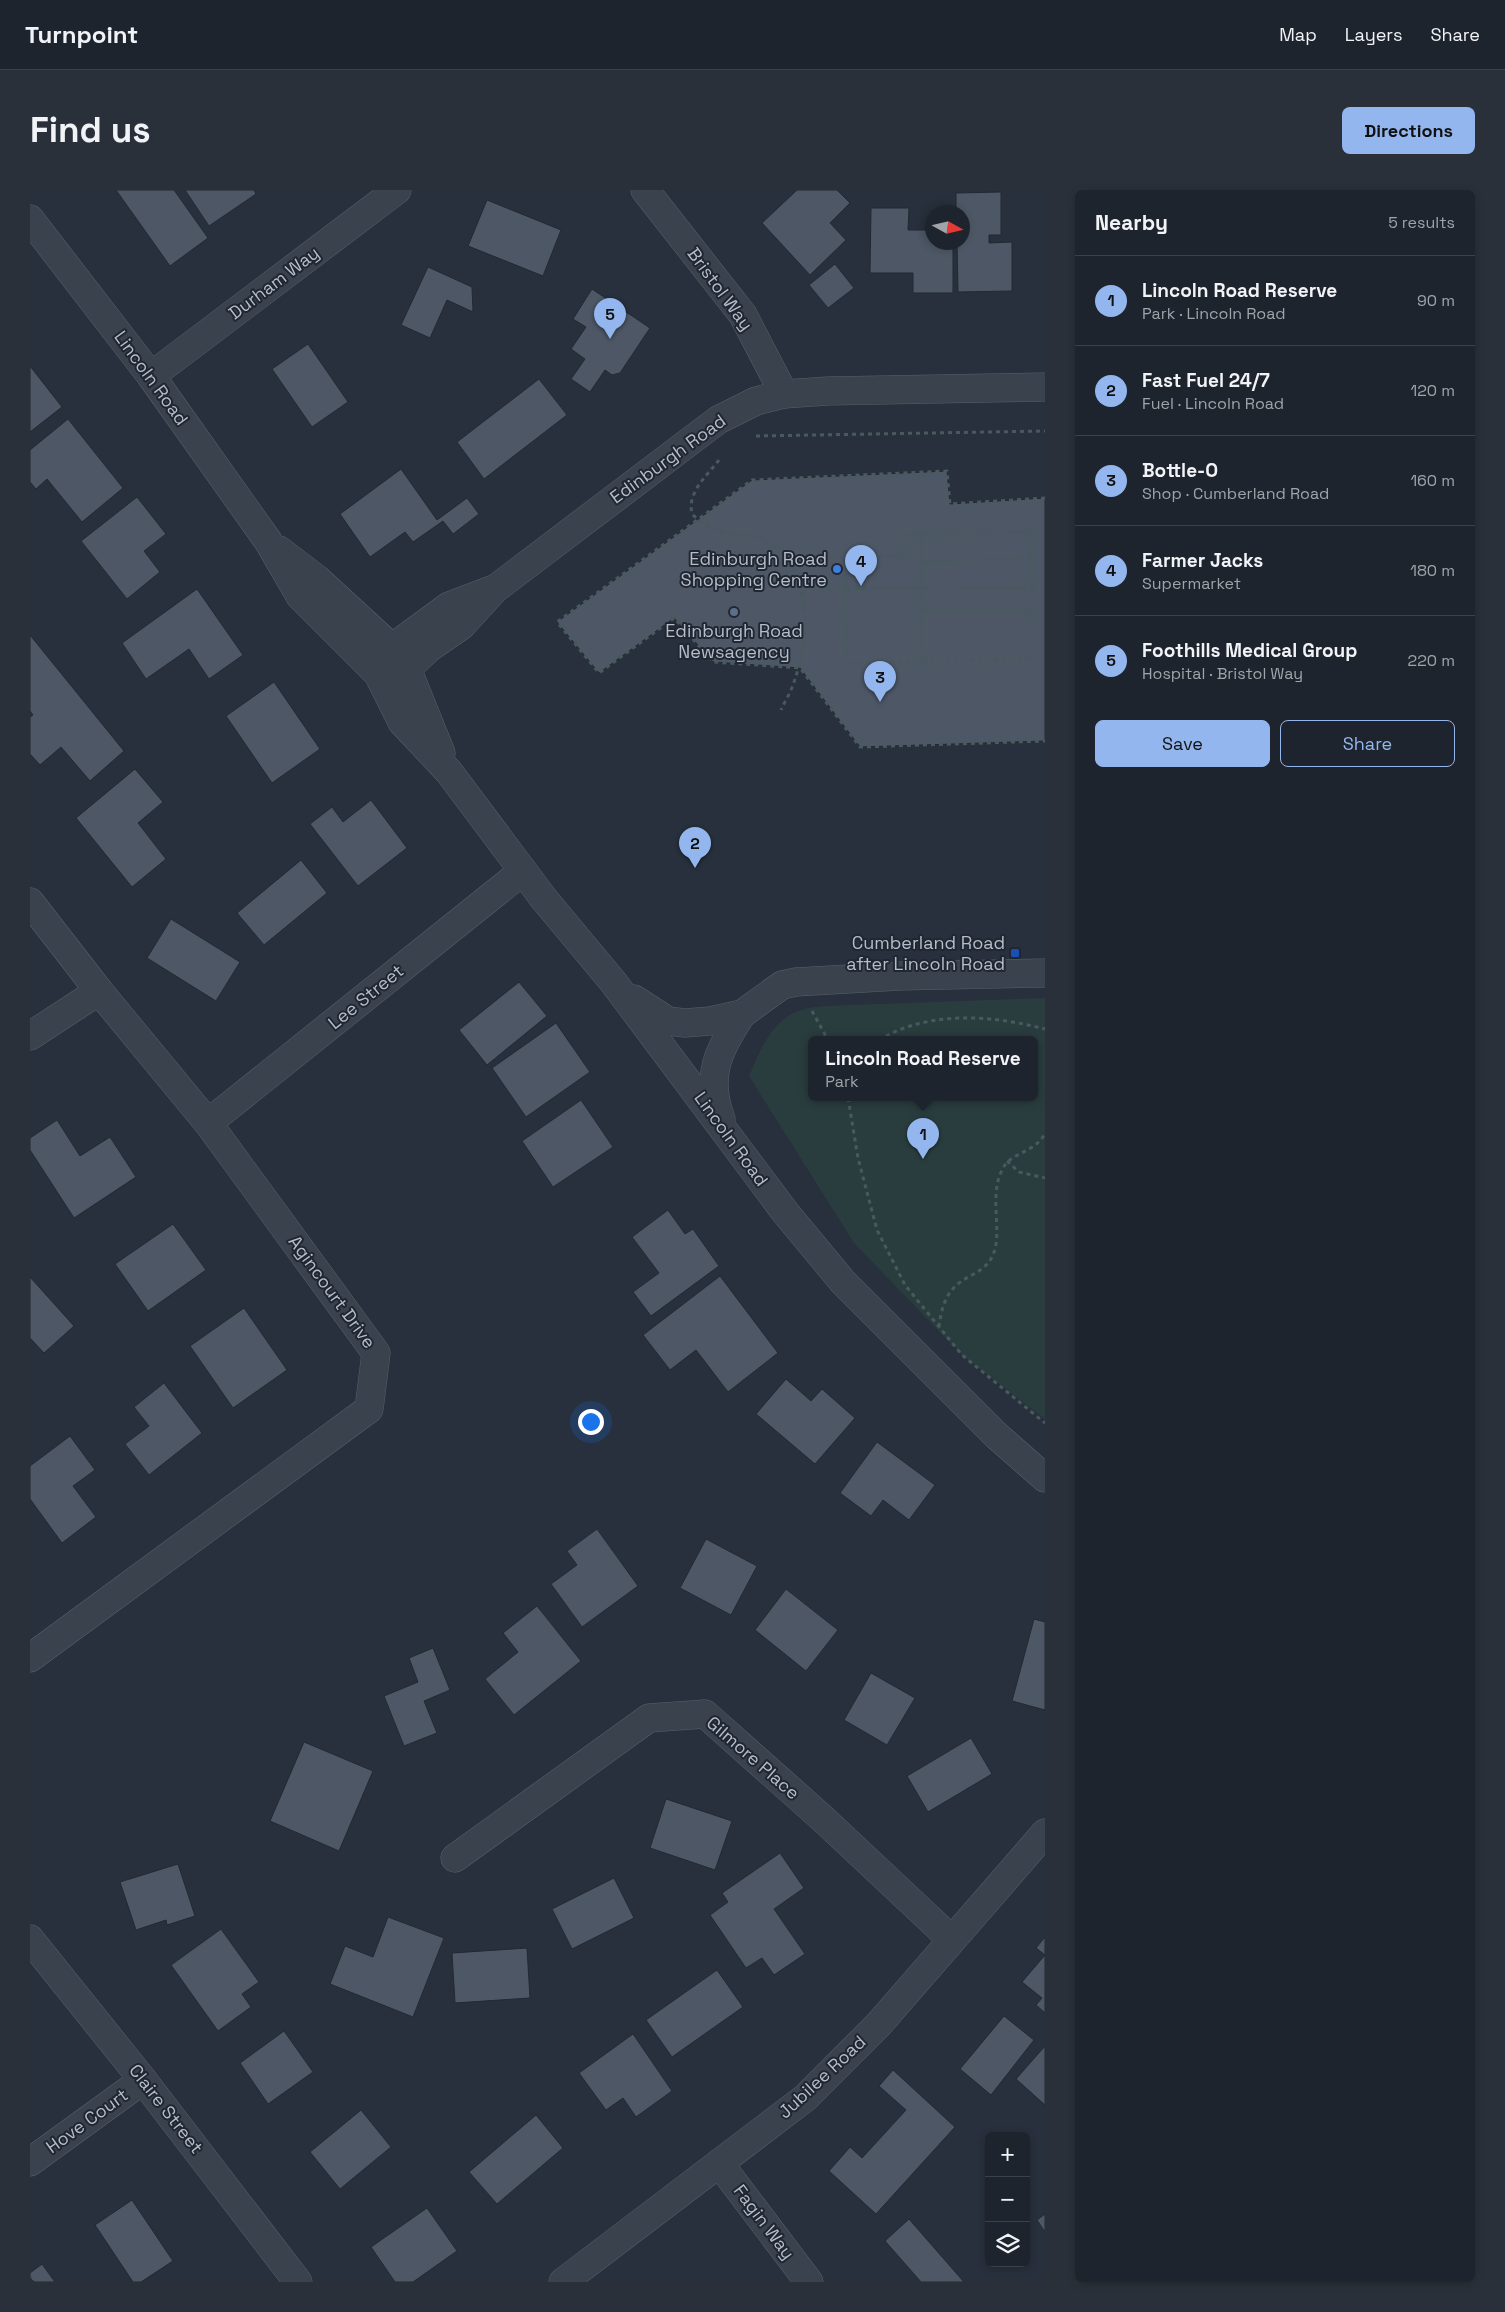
<!DOCTYPE html>
<meta charset="utf-8">
<style>
:root{--surface:#1d242d;--page:#2a3039;--text:#f1f3f6;--muted:#a0a4aa;--line:#3b4149;--accent:#94b6ef}
body{margin:0;font-family:"Space Grotesk",sans-serif;background:var(--page);color:var(--text)}
.controls{position:absolute;right:15px;bottom:15px;display:grid;overflow:hidden;border-radius:8px;box-shadow:0 2px 8px #0003}
.controls button{width:45px;height:45px;display:grid;place-items:center;padding:0;border:0;border-bottom:1px solid var(--line);background:var(--surface);color:var(--text);font:25px sans-serif}
.compass{position:absolute;left:895px;top:15px;width:45px;height:45px;border-radius:50%;background:var(--surface);box-shadow:0 2px 8px #0003;rotate:98deg}
.you{position:absolute;left:560px;top:1231px;width:18px;height:18px;margin:-12px;border:4px solid #fff;border-radius:50%;background:#1a73e8;box-shadow:0 0 0 8px #1a73e833}
.badge{display:grid;place-items:center;width:32px;height:32px;border-radius:50%;background:var(--accent);color:#111;font-size:16px;font-weight:700}
.pin{position:absolute;translate:-50% -41px;filter:drop-shadow(0 1px 2px #0008)}
.pin::after{content:'';position:absolute;top:26px;width:18px;height:15px;background:inherit;clip-path:polygon(0 0,100% 0,50% 100%)}
.popup{position:absolute;left:778px;top:846px;width:230px;height:65px;box-sizing:border-box;display:grid;place-content:center;border-radius:8px;background:var(--surface);filter:drop-shadow(0 1px 4px #0005);font-size:16px;white-space:nowrap;color:var(--muted)}
.popup b{font-size:19px;color:var(--text)}
.popup::after{content:'';position:absolute;left:50%;top:100%;margin-left:-10px;border:10px solid transparent;border-top-color:var(--surface)}
.list{margin:0;padding:0;list-style:none}
h2{display:flex;justify-content:space-between;align-items:center;height:65px;margin:0;padding:0 20px;font-size:21px}
h2 small{font-size:16px;font-weight:400;color:var(--muted)}
.list li{display:grid;grid-template-columns:32px 1fr auto;gap:15px;align-items:center;box-sizing:border-box;height:90px;padding:0 20px;border-top:1px solid var(--line)}
.list b{display:block;font-size:19px;white-space:nowrap}
.list p{margin:0;font-size:16px;white-space:nowrap;color:var(--muted)}
.list em{font-size:16px;font-style:normal;color:var(--muted)}
.actions{display:flex;gap:10px;padding:15px 20px}
.actions a{flex:1;padding:11px 0;border:1px solid var(--accent);border-radius:8px;text-align:center;font-size:18px;color:var(--accent)}
.actions .main{background:var(--accent);color:#111}
.icon{flex:none;width:28px;height:28px;fill:none;stroke:currentColor;stroke-width:2;stroke-linecap:round;stroke-linejoin:round}
.map{position:relative;flex:none;width:1015px;height:2092px;overflow:hidden;border-radius:8px}
header{display:flex;align-items:center;gap:30px;box-sizing:border-box;height:70px;padding:0 25px;background:var(--surface);border-bottom:1px solid var(--line)}
header strong{font-size:24px}
nav{display:flex;gap:28px;margin-inline-start:auto;font-size:18px}
.intro{display:flex;align-items:center;justify-content:space-between;box-sizing:border-box;height:120px;padding:0 30px}
h1{margin:0;font-size:35px}
.button{padding:12px 22px;border-radius:8px;background:var(--accent);color:#111;font-size:18px;font-weight:700}
main{display:flex;gap:30px;padding:0 30px}
aside{flex:1;background:var(--surface);border-radius:8px;box-shadow:0 2px 8px #0003}
.map>svg:first-child{display:block}
.green{fill:#2a3d3e;fill-rule:evenodd}
.building{fill:#4d5765;stroke:#212934}
.lines{fill:none;stroke-linecap:round;stroke-linejoin:round}
.minor-casing{stroke:#58606b;stroke-width:29}
.path{stroke:#485a5d;stroke-width:3;stroke-dasharray:4 4;stroke-linecap:butt}
.minor{stroke:#3a424d;stroke-width:28}
.shop-dot{fill:#3f7fe0;stroke:#1f2732;stroke-width:2}
.service-dot{fill:#5c6f8a;stroke:#1f2732;stroke-width:2}
.transit-dot{fill:#1a4fb4;stroke:#1f2732;stroke-width:2}
.labels{text-anchor:middle;stroke-width:4;stroke-linejoin:round;paint-order:stroke}
.street-label{font-size:18px;fill:#b6bdc8;stroke:#1f2732}
.poi-label{font-size:18px;fill:#b6bdc8;stroke:#1f2732;text-anchor:end}
</style>
<header>
<strong>Turnpoint</strong>
<nav><a>Map</a><a>Layers</a><a>Share</a></nav>
</header>
<div class="intro"><h1>Find us</h1><a class="button">Directions</a></div>
<main>
<div class="map">
<svg width="1015" height="2092" viewBox="0 0 1015 2092">
<rect width="100%" height="100%" fill="#27303c"/>
<!-- green -->
<path class="green" d="M1015,808V1229L932,1165L824,1053L719,886C730,861 742,828 772,820C779,817 788,817 796,816ZM782,850H1004V908H782Z"/>
<!-- building -->
<g class="building">
<polygon points="86,0 144,0 178,48 140,76"/>
<polygon points="155,0 224,0 226,4 179,36"/>
<polygon points="767,0 807,0 820,13 800,33 816,50 780,85 732,33"/>
<polygon points="971,2 971,45 959,45 959,53 982,52 982,101 928,102 927,52 932,52 932,22 926,22 926,3"/>
<polygon points="457,10 531,40 513,86 438,56"/>
<polygon points="841,18 879,18 878,40 902,40 902,52 923,52 923,103 883,103 883,83 840,83"/>
<polygon points="805,74 824,98 798,118 779,95"/>
<polygon points="398,77 442,97 443,122 417,110 400,148 371,135"/>
<polygon points="562,99 620,138 590,183 582,185 575,180 560,202 541,189 555,169 541,159 556,137 543,129"/>
<polygon points="278,154 318,212 282,237 242,179"/>
<polygon points="0,176 32,217 0,242"/>
<polygon points="509,189 537,225 454,289 427,252"/>
<polygon points="38,229 93,298 52,332 17,289 6,299 0,292 0,260"/>
<polygon points="371,279 407,330 437,308 449,324 423,344 413,331 383,352 375,342 340,367 310,324"/>
<polygon points="917,281 920,314 1015,308 1015,551 830,557 770,478 683,472 644,428 569,483 527,432 722,290"/>
<polygon points="107,307 136,344 114,361 130,382 97,409 51,351"/>
<polygon points="167,399 213,465 179,489 159,459 116,489 92,453"/>
<polygon points="0,445 94,561 60,591 31,557 10,575 0,564 0,527 3,525 0,521"/>
<polygon points="244,492 290,559 242,593 196,526"/>
<polygon points="105,579 133,612 108,633 136,669 102,697 46,628"/>
<polygon points="341,610 377,658 328,696 280,634 302,617 313,632"/>
<polygon points="271,670 297,703 234,755 207,723"/>
<polygon points="141,729 210,772 186,811 117,768"/>
<polygon points="489,792 517,826 457,875 429,840"/>
<polygon points="526,833 560,882 496,927 462,878"/>
<polygon points="551,910 583,957 523,997 492,951"/>
<polygon points="27,930 50,966 80,947 106,987 44,1028 0,960 0,948"/>
<polygon points="638,1020 655,1044 663,1039 689,1076 621,1126 603,1102 629,1083 602,1047"/>
<polygon points="143,1034 176,1080 118,1121 85,1074"/>
<polygon points="690,1086 748,1163 698,1202 666,1160 640,1180 613,1145"/>
<polygon points="0,1087 44,1136 14,1163 0,1148"/>
<polygon points="214,1118 257,1180 203,1218 160,1156"/>
<polygon points="756,1189 781,1211 792,1199 825,1228 785,1274 726,1224"/>
<polygon points="134,1193 172,1243 119,1285 95,1254 119,1236 104,1217"/>
<polygon points="40,1246 65,1280 43,1296 66,1327 32,1353 0,1309 0,1276"/>
<polygon points="847,1252 905,1295 879,1330 853,1310 841,1326 810,1303"/>
<polygon points="567,1339 608,1396 552,1437 521,1394 547,1375 537,1361"/>
<polygon points="676,1349 727,1376 701,1425 650,1398"/>
<polygon points="756,1399 808,1440 776,1481 725,1440"/>
<polygon points="507,1416 551,1471 484,1525 455,1489 488,1462 473,1443"/>
<polygon points="1004,1429 1015,1432 1015,1520 982,1511"/>
<polygon points="403,1458 420,1500 394,1511 407,1543 374,1556 354,1506 388,1492 379,1468"/>
<polygon points="841,1483 885,1508 857,1555 814,1530"/>
<polygon points="941,1548 962,1584 898,1622 877,1586"/>
<polygon points="274,1552 343,1581 309,1661 240,1631"/>
<polygon points="636,1609 702,1631 685,1680 620,1658"/>
<polygon points="750,1663 774,1698 744,1719 775,1764 744,1785 732,1768 716,1778 680,1725 698,1712 692,1703"/>
<polygon points="148,1674 165,1726 137,1735 136,1730 106,1740 90,1692"/>
<polygon points="584,1688 604,1728 542,1759 522,1719"/>
<polygon points="358,1727 414,1748 383,1827 300,1794 315,1756 343,1767"/>
<polygon points="191,1739 229,1792 212,1804 221,1817 188,1841 141,1775"/>
<polygon points="1015,1747 1015,1823 1006,1815 1012,1808 992,1792 1015,1765 1006,1758"/>
<polygon points="497,1758 500,1808 425,1813 422,1763"/>
<polygon points="687,1780 713,1817 642,1867 616,1830"/>
<polygon points="974,1826 1004,1850 961,1905 930,1879"/>
<polygon points="254,1841 283,1882 238,1914 210,1873"/>
<polygon points="603,1844 642,1901 606,1927 593,1908 576,1920 549,1883"/>
<polygon points="1015,1856 1015,1915 986,1889"/>
<polygon points="863,1880 925,1937 846,2024 799,1981 820,1957 832,1968 876,1920 849,1896"/>
<polygon points="331,1920 361,1957 310,1999 280,1962"/>
<polygon points="506,1925 533,1958 467,2014 439,1982"/>
<polygon points="102,2010 143,2071 111,2092 103,2092 65,2035"/>
<polygon points="397,2018 427,2061 383,2092 365,2092 341,2057"/>
<polygon points="1015,2024 1015,2042 1007,2030"/>
<polygon points="879,2029 934,2092 891,2092 855,2051"/>
<polygon points="12,2074 25,2092 0,2092 0,2083"/>
</g>
<g class="lines">
<defs>
<g id="minor">
<polyline points="615,0 713,125 754,204"/>
<polyline points="0,29 121,186 238,351 270,406 348,484 372,532 419,582 514,709 584,793 755,1022 813,1092 967,1246 1015,1288"/>
<polyline points="121,186 367,0"/>
<polyline points="249,360 287,389 362,458 377,479 411,563"/>
<polyline points="353,475 362,458 419,416 461,400"/>
<polyline points="348,484 377,479 399,458 431,436 465,399 688,230 726,211 754,204 798,201 1015,197"/>
<polyline points="0,712 69,801 178,933 346,1163 339,1219 0,1468"/>
<polyline points="604,809 638,831 655,833 680,831 712,824 752,795 766,792 870,786 1015,783"/>
<polyline points="0,846 69,801"/>
<path d="M691,929C675,886 688,860 712,824"/>
<polyline points="178,933 493,681"/>
<polyline points="425,1668 619,1528 675,1524 792,1628 921,1749"/>
<polyline points="0,1749 113,1890 268,2092"/>
<polyline points="0,1972 113,1890"/>
<polyline points="689,1973 779,2092"/>
<polyline points="533,2092 775,1908 849,1834 1015,1643"/>
</g>
</defs>
<!-- minor casing -->
<use href="#minor" class="minor-casing"/>
<!-- path -->
<g class="path">
<polyline points="726,246 1015,241"/>
<path d="M689,270C676,287 657,302 662,324C689,350 706,339 736,350C745,353 750,361 756,368C782,399 777,456 764,492C761,502 755,511 751,520"/>
<polyline points="1015,308 920,314 917,281 722,290 527,432 569,483 644,428 683,472 770,478 830,557 1015,551"/>
<polyline points="893,372 1002,368"/>
<polyline points="773,399 815,399 816,473 1003,469 1001,342 873,344 873,366 815,367 815,399 1003,398"/>
<polyline points="892,420 1003,420"/>
<polyline points="891,471 892,344"/>
<polyline points="782,821 798,850"/>
<path d="M849,850C899,820 961,825 1015,839"/>
<polyline points="818,908 828,968 847,1040 875,1095 932,1165 1015,1233"/>
<polyline points="977,971 989,982 1015,988"/>
<path d="M909,1137C911,1120 915,1104 929,1093C941,1084 955,1081 962,1067C974,1043 958,1008 972,980C981,961 1002,965 1015,944"/>
</g>
<!-- minor -->
<use href="#minor" class="minor"/>
</g>
<!-- markers -->
<circle class="shop-dot" cx="807" cy="379" r="5"/>
<circle class="service-dot" cx="704" cy="422" r="5"/>
<rect class="transit-dot" x="980" y="758" width="10" height="10" rx="2.5"/>
<g class="labels">
<!-- street labels -->
<g class="street-label">
<text transform="translate(244 93) rotate(-37)" y="6">Durham Way</text>
<text transform="translate(690 99) rotate(54)" y="6">Bristol Way</text>
<text transform="translate(121 188) rotate(54)" y="6">Lincoln Road</text>
<text transform="translate(638 269) rotate(-36)" y="6">Edinburgh Road</text>
<text transform="translate(336 807) rotate(-39)" y="6">Lee Street</text>
<text transform="translate(701 949) rotate(54)" y="6">Lincoln Road</text>
<text transform="translate(302 1102) rotate(54)" y="6">Agincourt Drive</text>
<text transform="translate(723 1568) rotate(41)" y="6">Gilmore Place</text>
<text transform="translate(792 1887) rotate(-43)" y="6">Jubilee Road</text>
<text transform="translate(136 1919) rotate(52)" y="6">Claire Street</text>
<text transform="translate(57 1931) rotate(-36)" y="6">Hove Court</text>
<text transform="translate(734 2032) rotate(53)" y="6">Fagin Way</text>
</g>
<!-- poi labels -->
<g class="poi-label">
<text x="797" y="375">Edinburgh Road<tspan x="797" dy="21">Shopping Centre</tspan></text>
<text x="704" y="447" text-anchor="middle">Edinburgh Road<tspan x="704" dy="21">Newsagency</tspan></text>
<text x="975" y="759">Cumberland Road<tspan x="975" dy="21">after Lincoln Road</tspan></text>
</g>
</g>
</svg>
<div class="controls">
<button>+</button>
<button>−</button>
<button><svg class="icon" aria-label="layers" viewBox="0 0 24 24"><path d="M12 4l9 5-9 5-9-5zM3 14l9 5 9-5"/></svg></button>
</div>
<svg class="compass" viewBox="-18 -18 36 36"><path d="M0-13l5 13h-10z" fill="#e53935"/><path d="M0 13l5-13h-10z" fill="#a0a4aa"/></svg>
<div class="you"></div>
<div class="pin badge" style="left:893px;top:969px">1</div>
<div class="popup"><b>Lincoln Road Reserve</b>Park</div>
<div class="pin badge" style="left:665px;top:678px">2</div>
<div class="pin badge" style="left:850px;top:512px">3</div>
<div class="pin badge" style="left:831px;top:396px">4</div>
<div class="pin badge" style="left:580px;top:149px">5</div>
</div>
<aside>
<h2>Nearby<small>5 results</small></h2>
<ul class="list">
<li><span class="badge">1</span><div><b>Lincoln Road Reserve</b><p>Park · Lincoln Road</p></div><em>90 m</em></li>
<li><span class="badge">2</span><div><b>Fast Fuel 24/7</b><p>Fuel · Lincoln Road</p></div><em>120 m</em></li>
<li><span class="badge">3</span><div><b>Bottle-O</b><p>Shop · Cumberland Road</p></div><em>160 m</em></li>
<li><span class="badge">4</span><div><b>Farmer Jacks</b><p>Supermarket</p></div><em>180 m</em></li>
<li><span class="badge">5</span><div><b>Foothills Medical Group</b><p>Hospital · Bristol Way</p></div><em>220 m</em></li>
</ul>
<div class="actions"><a class="main">Save</a><a>Share</a></div>
</aside>
</main>
